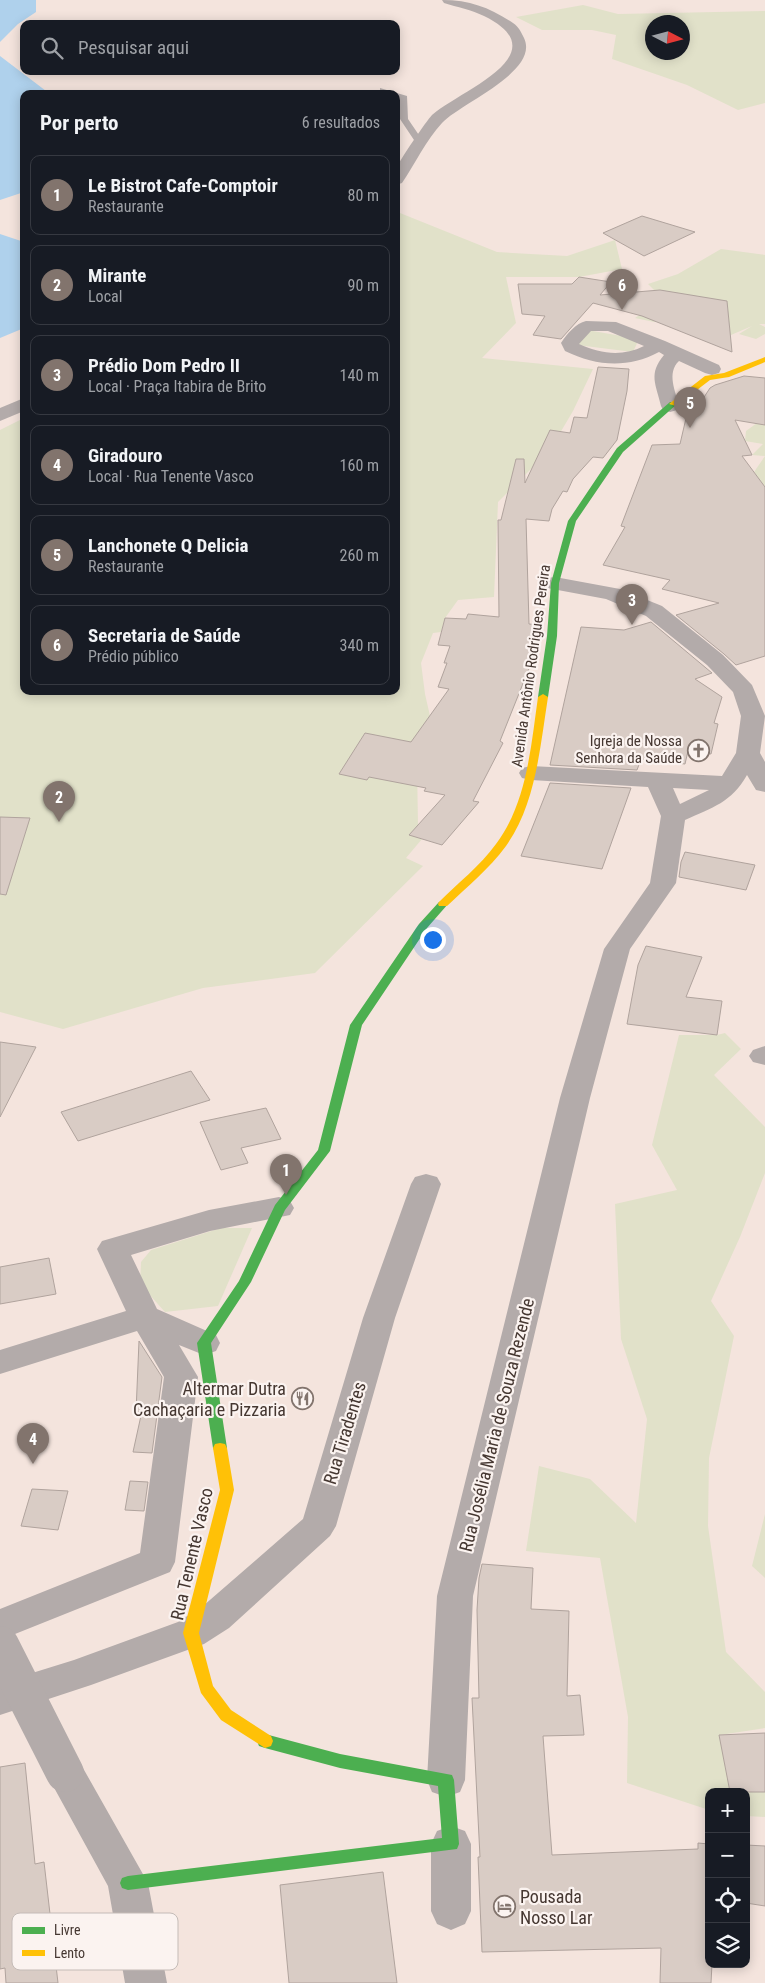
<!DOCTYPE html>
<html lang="pt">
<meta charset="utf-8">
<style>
:root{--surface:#171b24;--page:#242831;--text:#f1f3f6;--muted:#9ea1a6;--line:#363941;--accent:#82746d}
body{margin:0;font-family:"Roboto Condensed",sans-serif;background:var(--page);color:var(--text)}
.controls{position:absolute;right:15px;bottom:15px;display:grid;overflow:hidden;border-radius:10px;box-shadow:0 2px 12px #0003}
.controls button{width:45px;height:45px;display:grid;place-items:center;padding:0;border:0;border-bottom:1px solid var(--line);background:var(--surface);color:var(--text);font:25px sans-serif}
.compass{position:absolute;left:645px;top:15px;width:45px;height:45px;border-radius:50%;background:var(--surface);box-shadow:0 2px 12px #0003;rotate:96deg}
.you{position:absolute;left:432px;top:939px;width:18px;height:18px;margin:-12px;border:4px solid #fff;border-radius:50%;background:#1a73e8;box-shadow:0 0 0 8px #1a73e833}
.badge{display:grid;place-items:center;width:32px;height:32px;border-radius:50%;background:var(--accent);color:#fff;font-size:16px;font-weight:700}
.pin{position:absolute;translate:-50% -41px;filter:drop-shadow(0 1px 2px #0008)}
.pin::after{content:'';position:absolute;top:26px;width:18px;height:15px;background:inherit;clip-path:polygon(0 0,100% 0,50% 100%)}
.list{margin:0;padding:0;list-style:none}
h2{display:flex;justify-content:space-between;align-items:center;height:65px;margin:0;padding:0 20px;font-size:21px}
h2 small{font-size:16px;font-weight:400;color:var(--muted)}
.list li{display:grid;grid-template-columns:32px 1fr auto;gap:15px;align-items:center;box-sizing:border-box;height:80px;margin:0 10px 10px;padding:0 10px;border:1px solid var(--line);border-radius:10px}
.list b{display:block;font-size:19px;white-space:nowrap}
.list p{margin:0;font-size:16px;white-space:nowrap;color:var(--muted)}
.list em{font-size:16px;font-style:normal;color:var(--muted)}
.icon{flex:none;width:28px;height:28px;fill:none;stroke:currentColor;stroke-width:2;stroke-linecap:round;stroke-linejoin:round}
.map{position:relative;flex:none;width:765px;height:1983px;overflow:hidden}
.search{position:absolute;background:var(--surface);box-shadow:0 2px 12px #0003;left:20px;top:20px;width:380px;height:55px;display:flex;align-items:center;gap:12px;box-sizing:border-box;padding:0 18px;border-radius:10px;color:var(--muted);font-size:19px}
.panel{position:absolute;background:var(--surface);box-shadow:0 2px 12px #0003;left:20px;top:90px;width:380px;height:605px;border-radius:10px}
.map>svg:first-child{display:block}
.green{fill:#e1e1c9;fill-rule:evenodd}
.water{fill:#afd1ec}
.building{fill:#d9ccc5;stroke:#b0a39d}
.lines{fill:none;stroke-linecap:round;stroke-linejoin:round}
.lane{fill:#b3abaa;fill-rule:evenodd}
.street{fill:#b3abaa;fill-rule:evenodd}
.fast{fill:#4caf50;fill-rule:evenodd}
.slow{fill:#ffc107;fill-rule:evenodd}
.street-bridge{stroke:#b3abaa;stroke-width:38}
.labels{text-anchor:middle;stroke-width:4.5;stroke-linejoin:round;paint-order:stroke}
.street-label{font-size:15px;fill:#453731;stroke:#fbf3f0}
.poi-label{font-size:15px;fill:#453731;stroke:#fbf3f0;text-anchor:end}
.near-poi-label{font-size:18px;fill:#453731;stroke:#fbf3f0;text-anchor:end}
.near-street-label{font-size:18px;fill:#453731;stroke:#fbf3f0}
.key{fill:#fbf3f0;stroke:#c4bbb7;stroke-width:1}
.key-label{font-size:14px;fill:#453731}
</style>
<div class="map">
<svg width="765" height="1983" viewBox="0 0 765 1983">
<rect width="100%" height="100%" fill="#f4e4dd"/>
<!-- green -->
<g class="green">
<path d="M583,5L618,14L765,11V103L738,110L687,85L612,59L616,35L592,30H542L516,17ZM652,22H682V52H652Z"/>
<polygon points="400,195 400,213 497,252 567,256 615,240 622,269 579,277 506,277 516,323 482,358 593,369 573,411 550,450 498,502 494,597 458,600 445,618 441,632 433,633 421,663 425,694 430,716 421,728 417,765 418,825 410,835 422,839 406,858 423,866 315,973 203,988 63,1029 0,1012 0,430 24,418 24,691 396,691 396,197"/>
<polygon points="721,249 765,255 765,324 759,324 765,327 765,334 756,339 739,334 752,326 724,338 705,324 728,311 726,302 707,298 676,317 654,322 635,318 656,304 666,302 648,284 678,274"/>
<polygon points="587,330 639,339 633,352 577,345"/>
<polygon points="757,423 765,425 765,487 754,472 765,456 752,455 763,444 745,441 746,431"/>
<polygon points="725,1033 741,1049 714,1075 765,1127 765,1173 740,1237 711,1301 734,1336 709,1458 708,1526 726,1652 765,1692 765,1728 720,1735 730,1792 709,1792 709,1810 627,1783 628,1717 600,1558 526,1551 539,1466 590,1479 636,1523 647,1419 621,1339 615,1204 677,1190 652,1145 679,1035 717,1035"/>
<polygon points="221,1228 252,1228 218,1306 165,1312 140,1284 141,1262 151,1250"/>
<polygon points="765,1514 765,1578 752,1566"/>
<polygon points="765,1790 765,1817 746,1816 746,1792"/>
</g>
<!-- water -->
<g class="water">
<polygon points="0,0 36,0 36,12 18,24 0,42"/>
<polygon points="0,56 50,94 24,94 24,192 0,200"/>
<polygon points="0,234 24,242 24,328 0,338"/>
</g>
<!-- building -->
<g class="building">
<polygon points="642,216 695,232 644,256 603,233"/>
<polygon points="579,277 611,282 600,295 660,290 727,301 732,352 642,316 593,303 561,339 533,335 545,316 522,314 518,284 572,284"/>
<polygon points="598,367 629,369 627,391 617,440 603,458 593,457 573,479 567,492 563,491 552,509 549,521 526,519 529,624 540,625 539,636 538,646 500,741 503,743 473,801 479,802 442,845 409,835 445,795 424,791 426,788 369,777 367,780 339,774 365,733 411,742 449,689 438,687 447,663 444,663 450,646 438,645 445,618 466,619 468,614 499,617 498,520 501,520 516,459 524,459 525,483 550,430 570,433 574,417 587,418"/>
<polygon points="744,376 765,378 765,425 735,420 752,455 742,456 765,487 765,656 736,665 724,654 676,615 719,603 662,589 670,580 603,565 625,527 621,526 652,445 680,444 687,414 693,414 710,388 715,385"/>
<polygon points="651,622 712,673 695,679 722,697 714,723 718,724 711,754 688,751 685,764 641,759 637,770 550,765 581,627 624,630"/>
<polygon points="550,783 631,788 602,869 521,856"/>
<polygon points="0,817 30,818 6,895 0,894"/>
<polygon points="685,852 755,865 746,890 679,877 681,862"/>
<polygon points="646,946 702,957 686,997 722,1001 717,1035 627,1024 638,965"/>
<polygon points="0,1042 36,1047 0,1117"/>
<polygon points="191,1071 210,1100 78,1141 61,1112"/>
<polygon points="266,1108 281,1139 241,1148 248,1163 221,1170 200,1122"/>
<polygon points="49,1258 56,1294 0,1304 0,1267"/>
<polygon points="139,1341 162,1377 152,1453 133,1452 142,1411 136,1412"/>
<polygon points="130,1481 148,1482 144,1511 125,1510"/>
<polygon points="32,1489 68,1491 58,1530 21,1526"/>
<polygon points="482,1564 533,1568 531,1609 569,1611 567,1696 580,1695 584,1735 543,1736 552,1855 698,1849 698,1843 709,1844 709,1964 712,1964 711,1983 660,1983 661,1948 482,1952 478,1857 480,1857 472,1698 479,1698 477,1610 479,1578"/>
<polygon points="765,1733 765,1792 730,1792 719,1735"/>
<polygon points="25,1763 35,1864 44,1862 58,1983 6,1983 5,1968 0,1969 0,1767"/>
<polygon points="746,1845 765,1846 765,1906 746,1903"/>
<polygon points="383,1872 397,1983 289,1983 280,1885"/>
</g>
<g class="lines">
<!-- lane -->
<polygon class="lane" points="380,88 407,96 408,119 425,144 424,146 418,146 400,119 400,99 396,98 396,94 385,94 380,92"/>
<!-- street -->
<g class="street">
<path d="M442,0C471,0 490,8 513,23C519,27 521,32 524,38C540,72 460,103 442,123C426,140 415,164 402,183L396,185C396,180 395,174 396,169C397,164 427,120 432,115C460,90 561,54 484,16C472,10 457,7 444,3Z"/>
<path d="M586,321L616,322L665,341L719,365L721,369L719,373L712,375L705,373L679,361C666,373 676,392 679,406L677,410L670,412L663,410L661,406C656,384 648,374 664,355L659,352C627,369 596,366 565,351L561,343C567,334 576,323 586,321ZM591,331H608L644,346C622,357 601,354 579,344Z"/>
<polygon points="24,398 24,411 0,421 0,408"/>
<path d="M555,577L620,589L662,606L723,655L752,685L765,716L760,753L765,762V792L756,790L747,775C731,803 713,807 685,820L676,883L630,949L590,1098L473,1596L465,1780L460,1792L446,1797L432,1792L427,1780L437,1596L560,1098L604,949L650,883L661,816L648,787L531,780L522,778L519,773L522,768L531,766L722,776L736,753L741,716L733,692L707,665L646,616L606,599L547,588L544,583L547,578ZM673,788L709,790L680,804Z"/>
<polygon points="765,1046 765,1065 753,1062 749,1056 753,1050"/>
<polygon points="426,1174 437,1177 441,1184 395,1318 336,1526 330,1536 229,1628 204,1644 91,1685 0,1715 0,1683 74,1660 178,1622 203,1606 303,1519 363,1318 411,1184 415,1177"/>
<polygon points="279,1197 290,1201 294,1208 290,1215 210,1231 131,1255 157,1309 216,1335 220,1343 216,1351 204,1355 179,1345 198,1377 175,1562 170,1572 0,1640 0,1609 140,1553 164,1377 137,1331 0,1374 0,1350 126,1311 97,1249 102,1241 209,1210"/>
<polygon points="65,1756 79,1761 148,1883 167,1983 125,1983 108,1886 46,1773 51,1761"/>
<polygon points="451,1826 465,1831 471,1844 471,1911 465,1924 451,1930 437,1924 431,1911 431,1844 437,1831"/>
</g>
<!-- fast -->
<g class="fast">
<polygon points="670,402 677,404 623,452 576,521 559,583 557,636 548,697 546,699 540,699 538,697 547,636 551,583 568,521 617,448"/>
<polygon points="443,901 448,904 427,928 362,1025 330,1151 285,1210 251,1282 211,1343 227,1448 225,1452 220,1453 215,1452 213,1448 197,1343 239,1281 275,1205 318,1150 350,1025 419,924 439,902"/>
<polygon points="265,1734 340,1754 452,1775 454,1780 459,1844 457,1849 128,1890 122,1888 120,1883 122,1878 128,1876 442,1838 438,1786 340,1768 265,1748 259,1746 257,1741 259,1736"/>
</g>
<!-- slow -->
<g class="slow">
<polygon points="765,357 765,362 729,377 710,380 676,406 669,404 705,376 724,373"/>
<path d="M543,694L548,697C540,747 536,804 506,846C489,869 467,887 447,906H439L438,904L439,902C458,883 480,866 496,844C527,803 531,746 538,697Z"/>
<polygon points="220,1443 225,1444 227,1448 234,1490 199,1633 213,1686 231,1710 271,1736 273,1741 271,1746 265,1748 221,1720 201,1693 183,1633 220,1490 213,1448 215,1444"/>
</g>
<!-- street-bridge -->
<polyline class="street-bridge" points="0,1645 65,1773"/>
</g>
<!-- icons -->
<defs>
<symbol id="church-ring" viewBox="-11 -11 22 22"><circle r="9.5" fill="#fbf3f0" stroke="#82746d" stroke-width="1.5"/><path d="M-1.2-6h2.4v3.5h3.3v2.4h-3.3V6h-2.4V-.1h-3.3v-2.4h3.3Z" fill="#82746d"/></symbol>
<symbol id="restaurant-ring" viewBox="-11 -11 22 22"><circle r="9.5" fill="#fbf3f0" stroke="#82746d" stroke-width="1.5"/><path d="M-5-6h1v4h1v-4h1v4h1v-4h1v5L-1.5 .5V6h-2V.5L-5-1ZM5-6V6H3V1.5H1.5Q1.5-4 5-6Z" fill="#82746d"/></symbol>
<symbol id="hotel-ring" viewBox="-11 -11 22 22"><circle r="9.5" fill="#fbf3f0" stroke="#82746d" stroke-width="1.5"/><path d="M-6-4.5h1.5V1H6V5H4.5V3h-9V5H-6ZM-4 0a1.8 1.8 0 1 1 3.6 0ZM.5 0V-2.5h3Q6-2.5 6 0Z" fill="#82746d"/></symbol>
</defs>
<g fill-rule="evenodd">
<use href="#church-ring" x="686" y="738" width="25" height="25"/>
<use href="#restaurant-ring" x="290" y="1386" width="25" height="25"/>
<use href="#hotel-ring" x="492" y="1894" width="25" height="25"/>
</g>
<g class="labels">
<!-- street labels -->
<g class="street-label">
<text transform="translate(531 666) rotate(-82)" y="5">Avenida Antônio Rodrigues Pereira</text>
</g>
<!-- poi labels -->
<g class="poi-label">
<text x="682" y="746">Igreja de Nossa<tspan x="682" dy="17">Senhora da Saúde</tspan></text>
</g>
<!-- near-poi labels -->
<g class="near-poi-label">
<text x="286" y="1395">Altermar Dutra<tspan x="286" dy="21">Cachaçaria e Pizzaria</tspan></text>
<text x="520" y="1903" text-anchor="start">Pousada<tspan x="520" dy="21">Nosso Lar</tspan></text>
</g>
<!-- near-street labels -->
<g class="near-street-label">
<text transform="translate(497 1425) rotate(-76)" y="6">Rua Josélia Maria de Souza Rezende</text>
<text transform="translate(345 1433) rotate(-73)" y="6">Rua Tiradentes</text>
<text transform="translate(192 1554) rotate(-77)" y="6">Rua Tenente Vasco</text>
</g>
</g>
<!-- legend -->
<rect x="12" y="1913" width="166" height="57" rx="8" class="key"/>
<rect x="22" y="1927" width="23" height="7" fill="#4caf50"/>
<rect x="22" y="1950" width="23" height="6" fill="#ffc107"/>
<g class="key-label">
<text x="54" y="1935">Livre</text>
<text x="54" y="1958">Lento</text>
</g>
</svg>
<div class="controls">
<button>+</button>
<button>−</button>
<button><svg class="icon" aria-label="locate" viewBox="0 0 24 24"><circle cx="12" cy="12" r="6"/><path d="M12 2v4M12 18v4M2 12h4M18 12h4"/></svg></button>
<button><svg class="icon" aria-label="layers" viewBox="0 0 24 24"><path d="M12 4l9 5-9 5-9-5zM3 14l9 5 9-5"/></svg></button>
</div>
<svg class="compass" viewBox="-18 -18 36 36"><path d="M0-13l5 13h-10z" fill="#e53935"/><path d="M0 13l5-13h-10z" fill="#9ea1a6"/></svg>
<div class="you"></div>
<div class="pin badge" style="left:286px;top:1195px">1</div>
<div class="pin badge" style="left:59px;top:822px">2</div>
<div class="pin badge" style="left:632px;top:625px">3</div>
<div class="pin badge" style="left:33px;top:1464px">4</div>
<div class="pin badge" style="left:690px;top:428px">5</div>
<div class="pin badge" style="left:622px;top:310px">6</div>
<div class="search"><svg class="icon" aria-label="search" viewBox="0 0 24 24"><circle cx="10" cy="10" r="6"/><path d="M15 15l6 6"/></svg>Pesquisar aqui</div>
<section class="panel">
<h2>Por perto<small>6 resultados</small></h2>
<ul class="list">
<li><span class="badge">1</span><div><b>Le Bistrot Cafe-Comptoir</b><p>Restaurante</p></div><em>80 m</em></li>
<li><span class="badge">2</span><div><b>Mirante</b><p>Local</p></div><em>90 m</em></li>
<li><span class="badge">3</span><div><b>Prédio Dom Pedro II</b><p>Local · Praça Itabira de Brito</p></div><em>140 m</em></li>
<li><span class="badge">4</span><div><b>Giradouro</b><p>Local · Rua Tenente Vasco</p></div><em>160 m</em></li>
<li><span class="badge">5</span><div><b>Lanchonete Q Delicia</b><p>Restaurante</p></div><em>260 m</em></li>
<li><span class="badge">6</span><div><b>Secretaria de Saúde</b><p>Prédio público</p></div><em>340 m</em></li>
</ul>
</section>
</div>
